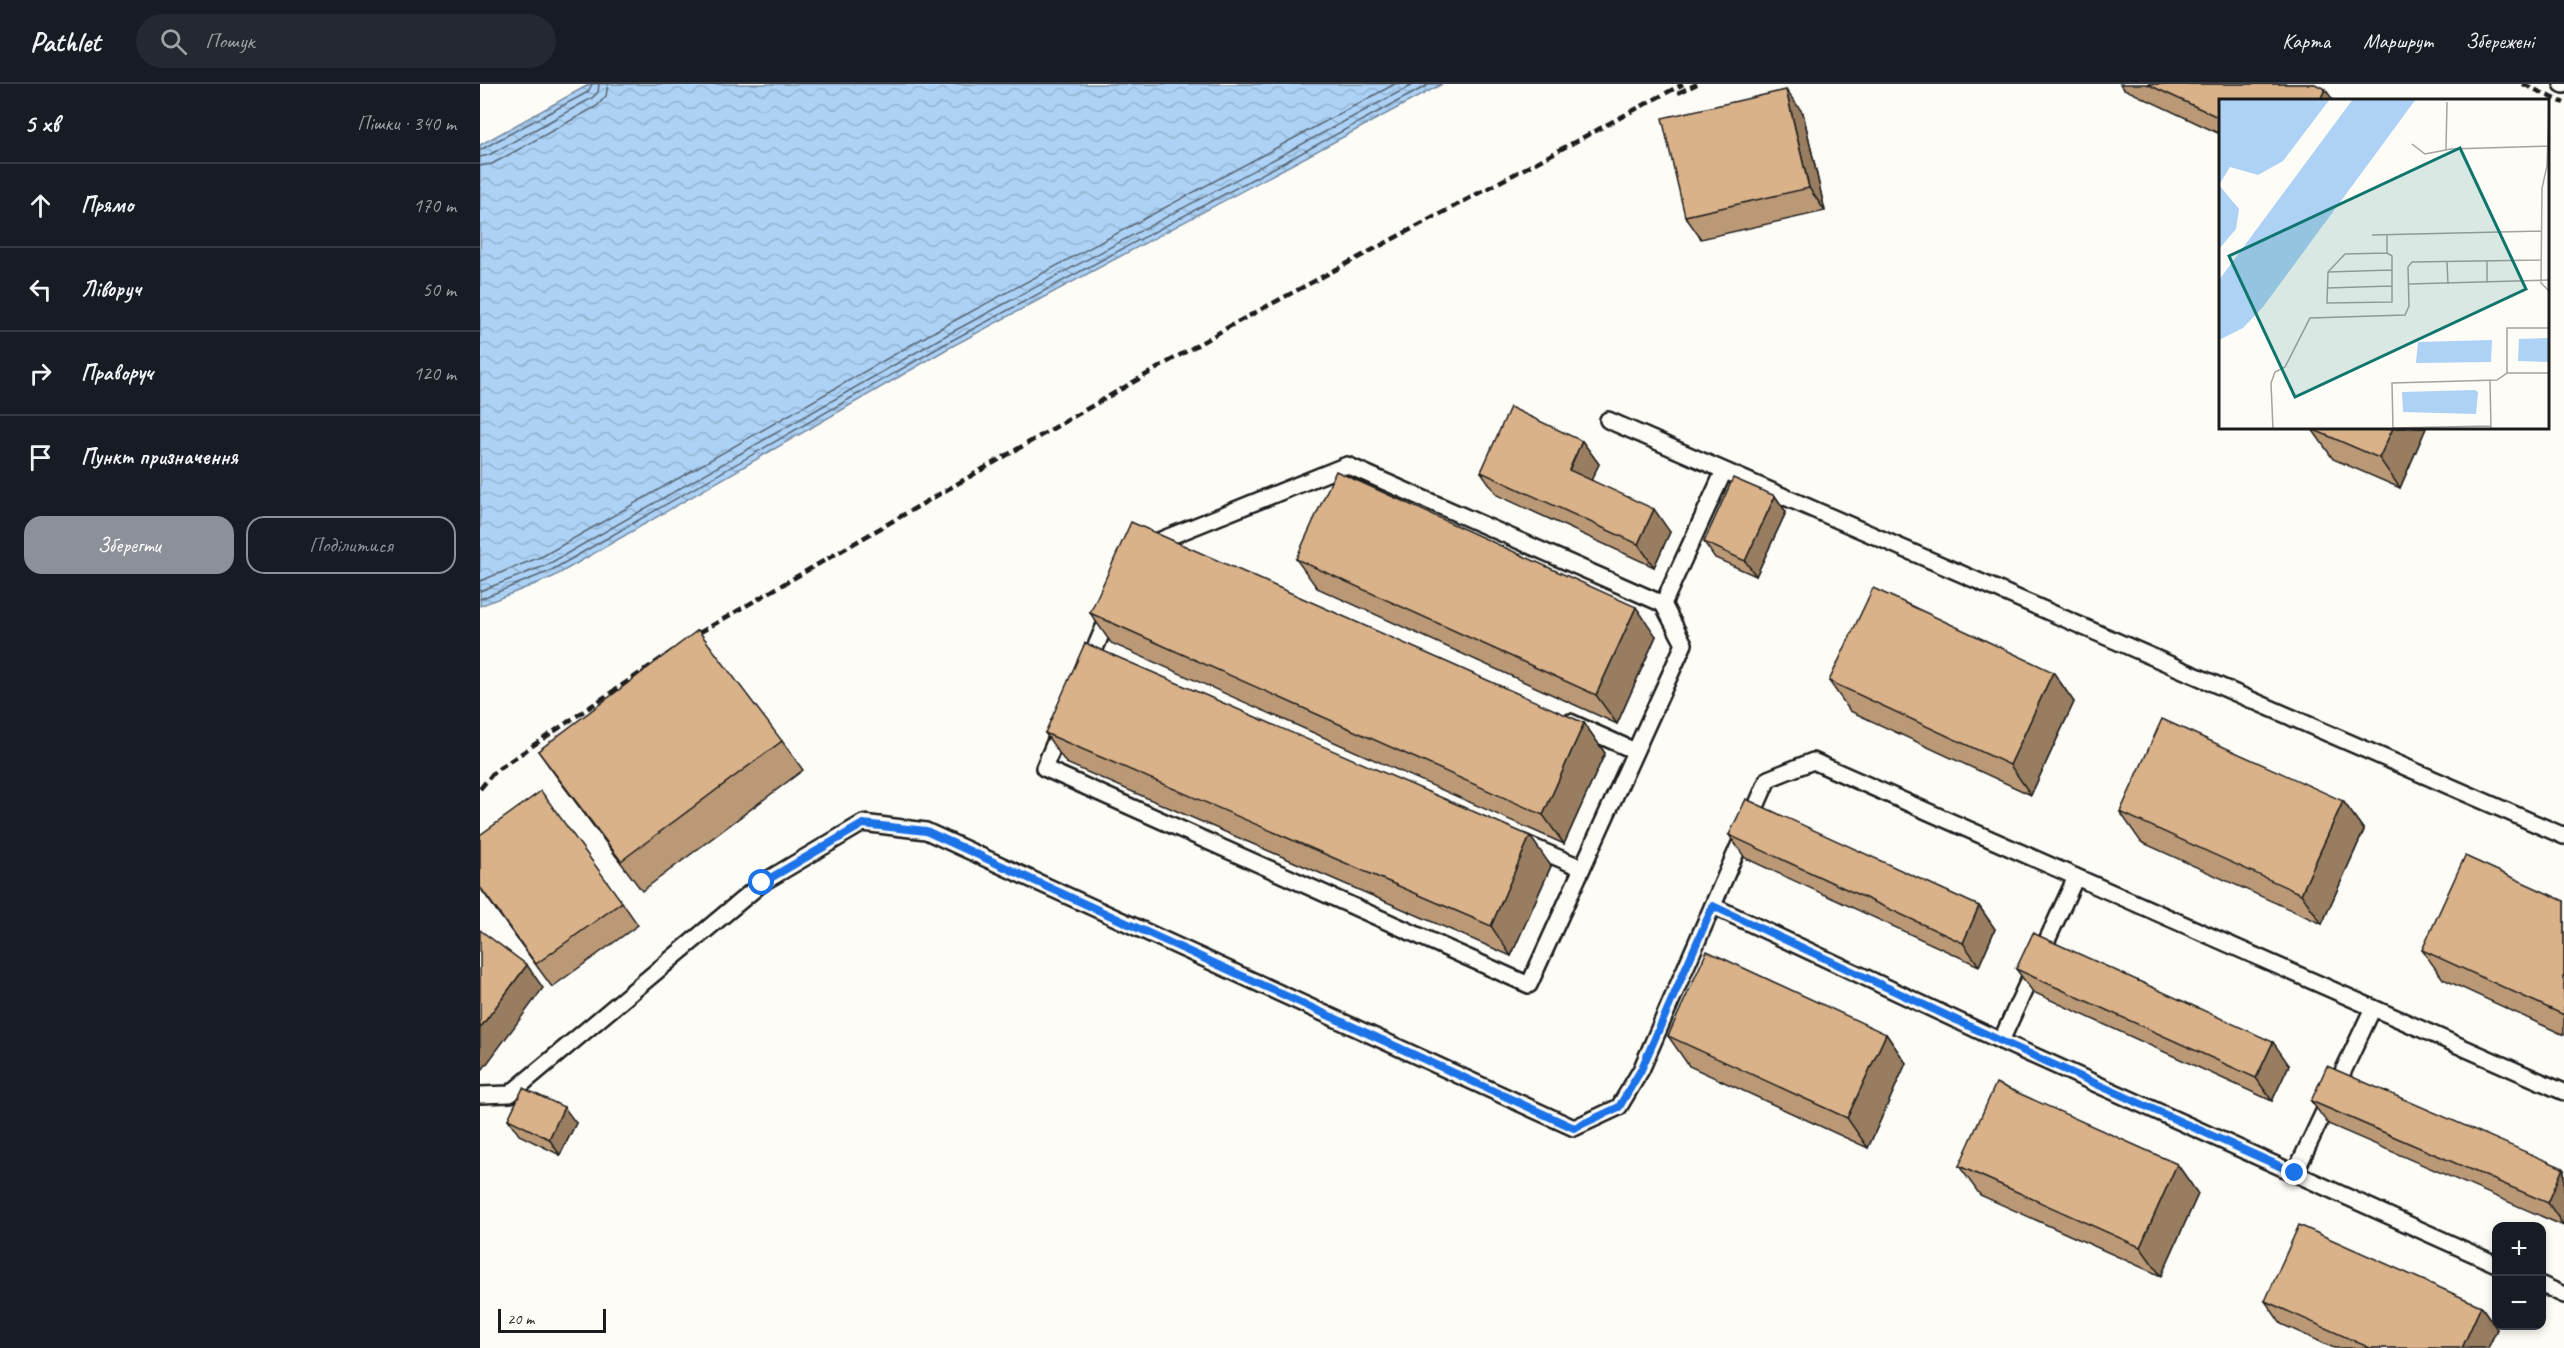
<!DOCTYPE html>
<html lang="uk">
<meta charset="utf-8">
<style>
:root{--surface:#171b24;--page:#242831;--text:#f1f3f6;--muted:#9ea1a6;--line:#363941;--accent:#8c9099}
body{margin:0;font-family:Caveat,sans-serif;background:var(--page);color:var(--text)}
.controls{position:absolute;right:18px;bottom:18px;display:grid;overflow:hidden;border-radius:12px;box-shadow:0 3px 9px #0003}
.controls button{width:54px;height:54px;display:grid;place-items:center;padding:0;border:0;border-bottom:2px solid var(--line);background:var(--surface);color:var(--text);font:30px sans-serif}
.scale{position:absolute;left:18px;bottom:15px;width:108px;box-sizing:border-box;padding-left:6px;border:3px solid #1c1c1c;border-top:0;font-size:16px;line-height:21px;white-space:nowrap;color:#1c1c1c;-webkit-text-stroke:4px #fdfcf7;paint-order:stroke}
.stop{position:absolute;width:18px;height:18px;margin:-14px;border:4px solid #1a73e8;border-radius:50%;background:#fff}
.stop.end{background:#1a73e8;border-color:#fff;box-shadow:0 2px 6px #0008}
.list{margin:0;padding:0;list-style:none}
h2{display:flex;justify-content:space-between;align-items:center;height:78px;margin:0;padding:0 24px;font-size:26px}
h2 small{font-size:20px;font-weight:400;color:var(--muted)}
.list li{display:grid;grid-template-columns:39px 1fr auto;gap:18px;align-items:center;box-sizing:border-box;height:84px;padding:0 24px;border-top:2px solid var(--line)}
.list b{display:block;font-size:22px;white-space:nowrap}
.list em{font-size:20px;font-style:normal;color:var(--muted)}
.actions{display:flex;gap:12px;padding:18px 24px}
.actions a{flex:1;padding:14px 0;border:2px solid var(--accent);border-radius:18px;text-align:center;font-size:21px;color:var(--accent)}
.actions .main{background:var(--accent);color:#fff}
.icon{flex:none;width:33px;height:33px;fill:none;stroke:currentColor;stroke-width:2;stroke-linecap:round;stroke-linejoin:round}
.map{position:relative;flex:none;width:2084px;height:1264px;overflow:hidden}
header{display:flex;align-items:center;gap:36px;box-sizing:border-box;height:84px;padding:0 30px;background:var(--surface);border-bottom:2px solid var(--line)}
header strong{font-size:28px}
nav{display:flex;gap:33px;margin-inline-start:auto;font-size:21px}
.search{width:420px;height:54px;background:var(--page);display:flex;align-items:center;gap:15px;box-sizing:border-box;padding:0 21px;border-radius:33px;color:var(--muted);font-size:22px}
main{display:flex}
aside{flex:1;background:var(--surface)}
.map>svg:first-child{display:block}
.water{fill:url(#water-waves);stroke:#73899f;stroke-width:1.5}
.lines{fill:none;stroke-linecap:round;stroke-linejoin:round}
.shore{stroke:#566573;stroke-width:1.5}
.lane-casing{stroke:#1c1c1c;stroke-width:20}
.lane{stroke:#fdfcf7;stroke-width:15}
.rail{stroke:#1c1c1c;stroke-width:4.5;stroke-dasharray:9 4.5;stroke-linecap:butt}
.wall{fill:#b97;stroke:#1c1c1c;stroke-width:1.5}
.shaded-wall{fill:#987d61;stroke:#1c1c1c;stroke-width:1.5}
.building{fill:#d9b28a;stroke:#1c1c1c;stroke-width:1.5}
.route{stroke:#1a73e8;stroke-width:8}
.inset-road{fill:none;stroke:#a3a29f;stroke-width:1.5}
.view{fill:#0f766e;fill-opacity:0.15;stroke:#0f766e;stroke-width:3}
.inset-edge{fill:none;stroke:#1c1c1c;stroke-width:3}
</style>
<header>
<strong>Pathlet</strong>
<div class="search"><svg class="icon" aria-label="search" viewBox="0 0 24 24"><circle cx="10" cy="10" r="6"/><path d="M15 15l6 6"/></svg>Пошук</div>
<nav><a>Карта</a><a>Маршрут</a><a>Збережені</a></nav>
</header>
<main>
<aside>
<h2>5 хв<small>Пішки · 340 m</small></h2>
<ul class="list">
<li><svg class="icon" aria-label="ahead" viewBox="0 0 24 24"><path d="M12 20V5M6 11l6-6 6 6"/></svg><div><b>Прямо</b></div><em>170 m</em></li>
<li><svg class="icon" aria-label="left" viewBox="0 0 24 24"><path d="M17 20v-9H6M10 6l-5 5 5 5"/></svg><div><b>Ліворуч</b></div><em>50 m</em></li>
<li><svg class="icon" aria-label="right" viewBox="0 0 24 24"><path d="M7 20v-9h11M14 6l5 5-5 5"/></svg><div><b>Праворуч</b></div><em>120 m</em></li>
<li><svg class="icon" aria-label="arrive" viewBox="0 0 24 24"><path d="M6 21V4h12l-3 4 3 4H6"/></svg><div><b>Пункт призначення</b></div></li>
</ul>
<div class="actions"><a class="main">Зберегти</a><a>Поділитися</a></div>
</aside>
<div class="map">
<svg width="2084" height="1264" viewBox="0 0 2084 1264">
<defs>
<pattern id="water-waves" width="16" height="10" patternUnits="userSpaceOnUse" patternTransform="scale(1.5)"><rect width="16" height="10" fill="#add2f6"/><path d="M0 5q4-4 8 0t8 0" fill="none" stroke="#94b4d2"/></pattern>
</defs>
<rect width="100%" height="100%" fill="#fdfcf7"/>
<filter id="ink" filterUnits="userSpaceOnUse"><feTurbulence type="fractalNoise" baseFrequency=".0167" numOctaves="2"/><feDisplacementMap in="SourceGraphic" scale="12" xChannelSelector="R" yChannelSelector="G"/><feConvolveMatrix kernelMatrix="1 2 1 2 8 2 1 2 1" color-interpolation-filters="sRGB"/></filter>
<g filter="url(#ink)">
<!-- water -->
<polygon class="water" points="110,0 962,0 467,265 73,493 0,522 0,61"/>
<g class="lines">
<!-- shore -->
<g class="shore">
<polyline points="0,66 108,8 112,0"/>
<polyline points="0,73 9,71 112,14 118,8 119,0"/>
<polyline points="0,82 12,80 117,22 126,12 128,0"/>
<polyline points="0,497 63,472 457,246 915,0"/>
<polyline points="0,507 67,481 461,254 934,0"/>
<polyline points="0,515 70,487 465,260 950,0"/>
</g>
<defs>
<g id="lane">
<polyline points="2082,0 2084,1"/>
<polyline points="1128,336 2084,752"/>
<polyline points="666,462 867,381 1183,520 1244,387"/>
<polyline points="608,581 630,529"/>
<polyline points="1090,638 1155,667"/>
<polyline points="582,642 564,684 1049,901 1204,560 1183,520"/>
<polyline points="1041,758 1102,784"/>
<polyline points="1233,822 1521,957 2016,1180"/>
<polyline points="1521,957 1596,793"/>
<polyline points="0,1011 30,1010 282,799 383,739 446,747 1094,1044 1139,1023 1161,986 1288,695 1333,677 2084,1008"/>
<polyline points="1815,1089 1893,924"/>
<polyline points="2062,1201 2084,1211"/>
</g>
</defs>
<!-- lane casing -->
<use href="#lane" class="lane-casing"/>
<!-- lane -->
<use href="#lane" class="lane"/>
<!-- rail -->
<g class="rail">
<polyline points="2043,0 2084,19"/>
<polyline points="1198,9 1217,0"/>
<polyline points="0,705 14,688 219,549 752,241 1203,0"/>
</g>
</g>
<!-- wall -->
<g class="wall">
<polygon points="1640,0 1835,0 1740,16 1740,50 1644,5"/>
<polygon points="1323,29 1345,127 1221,155 1205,132"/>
<polygon points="1833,344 1946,344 1920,404 1853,375 1832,345"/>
<polygon points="1102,357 1119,380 1111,396 1190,448 1174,483 1017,411 1001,388"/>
<polygon points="1295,412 1306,428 1276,492 1235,474 1224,458"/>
<polygon points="816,475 1176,552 1137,640 837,504"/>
<polygon points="610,529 1104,639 1125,669 1084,760 631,559"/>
<polygon points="1573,588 1594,618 1551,711 1370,627 1349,597"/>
<polygon points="565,649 1071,782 1031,872 586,679"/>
<polygon points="302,657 323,686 162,807 79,696 58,667"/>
<polygon points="1863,717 1884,746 1842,840 1661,758 1640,728"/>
<polygon points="0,751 142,818 158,841 72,903 0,804"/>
<polygon points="1249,751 1499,822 1515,845 1499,882 1265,774"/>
<polygon points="2084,817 2084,951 1963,895 1942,866"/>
<polygon points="1536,885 1809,981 1792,1017 1553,908"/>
<polygon points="1406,950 1426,979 1388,1064 1209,982 1188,952"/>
<polygon points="1831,1017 2084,1086 2084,1142 1848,1040"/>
<polygon points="28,1035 96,1039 80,1071 39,1051"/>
<polygon points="1697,1080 1718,1110 1681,1192 1500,1111 1479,1082"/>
<polygon points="1785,1217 2001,1222 2017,1245 2008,1264 1854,1264 1801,1240"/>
</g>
<!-- shaded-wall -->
<g class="shaded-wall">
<polygon points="1845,5 1853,16 1840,16"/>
<polygon points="1306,6 1323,29 1345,127 1329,104"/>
<polygon points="1913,344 1946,344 1920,404 1899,374"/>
<polygon points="1102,357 1119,380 1105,409 1089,386"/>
<polygon points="1295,412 1306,428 1276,492 1265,477"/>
<polygon points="1174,425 1190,448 1174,483 1158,460"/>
<polygon points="1156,523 1176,552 1137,640 1116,611"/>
<polygon points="1573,588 1594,618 1551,711 1530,681"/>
<polygon points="1104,639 1125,669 1084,760 1063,731"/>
<polygon points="1863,717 1884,746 1842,840 1821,810"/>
<polygon points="1050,752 1071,782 1031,872 1011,842"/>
<polygon points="1499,822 1515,845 1499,882 1483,859"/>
<polygon points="47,881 63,904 3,985 0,981 0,944"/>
<polygon points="1406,950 1426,979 1388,1064 1367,1034"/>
<polygon points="1793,958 1809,981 1792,1017 1776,994"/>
<polygon points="84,1023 96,1039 80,1071 69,1055"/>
<polygon points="1697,1080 1718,1110 1681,1192 1660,1163"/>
<polygon points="2083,1084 2084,1086 2084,1142 2068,1119"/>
<polygon points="2001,1222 2017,1245 2008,1264 1982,1264"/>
</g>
<!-- building -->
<g class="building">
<polygon points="1667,0 1835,0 1845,5 1840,16 1740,16 1740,34"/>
<polygon points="1306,6 1329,104 1205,132 1182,34"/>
<polygon points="1030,323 1102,357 1089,386 1174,425 1158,460 1001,388"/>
<polygon points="1833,344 1913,344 1899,374 1832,345"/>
<polygon points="856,387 1156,523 1116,611 816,475"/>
<polygon points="1253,394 1295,412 1265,477 1224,458"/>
<polygon points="651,438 1104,639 1063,731 610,529"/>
<polygon points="1393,504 1573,588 1530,681 1349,597"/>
<polygon points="218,546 302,657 141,777 58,667"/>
<polygon points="605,559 1050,752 1011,842 565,649"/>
<polygon points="1682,635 1863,717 1821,810 1640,728"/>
<polygon points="61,707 142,818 56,880 0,803 0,751"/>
<polygon points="1266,715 1499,822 1483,859 1249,751"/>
<polygon points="1985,772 2084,817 2084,931 1942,866"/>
<polygon points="0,846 47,881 0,944"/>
<polygon points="1553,849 1793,958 1776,994 1536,885"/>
<polygon points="1227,867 1406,950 1367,1034 1188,952"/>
<polygon points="1847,982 2083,1084 2068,1119 1831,1017"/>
<polygon points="1516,999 1697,1080 1660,1163 1479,1082"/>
<polygon points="43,1004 84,1023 69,1055 28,1035"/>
<polygon points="1819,1141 2001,1222 1982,1264 1890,1264 1785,1217"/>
</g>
</g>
<g class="lines" filter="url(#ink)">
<!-- route -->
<polyline class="route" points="282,799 383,740 446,747 1094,1044 1139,1023 1161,986 1233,822 1521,957 1815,1089"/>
</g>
<!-- overview -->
<g transform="translate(1739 15)">
<rect width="330" height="330" fill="#fdfcf7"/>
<path d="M0,0H111L64,62L39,76L11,68L0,86L20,110L17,130L0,150ZM134,0H197L44,208L24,229L0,241V181ZM330,239V263L299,262L300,240ZM273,241L272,263L197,264L199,243ZM256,291L259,293L257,315L184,313L183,293Z" fill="#add2f6"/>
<path class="inset-road" d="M330,7L328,67L323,89L322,184L330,192M193,45L206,55L232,50L329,47M227,50L228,3M153,136L323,132M168,136V154L126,155L109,173L108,204L173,203V157L168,154M228,163L229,185M109,173L173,171M268,184V162M190,185L330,181M108,189L173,187M288,274H330M271,282L272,330M174,329L272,327M54,330L52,284L56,273L66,268L91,219L186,216L190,207L189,168L193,163L323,161M174,330L173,284L278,281L288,274V229H330"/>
<path class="view" d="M241,49L307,190L76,298L10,157Z"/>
<rect width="330" height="330" class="inset-edge"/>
</g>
</svg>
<div class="controls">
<button>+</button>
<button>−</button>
</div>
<div class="scale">20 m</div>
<div class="stop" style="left:282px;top:799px"></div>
<div class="stop end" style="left:1815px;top:1089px"></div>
</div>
</main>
